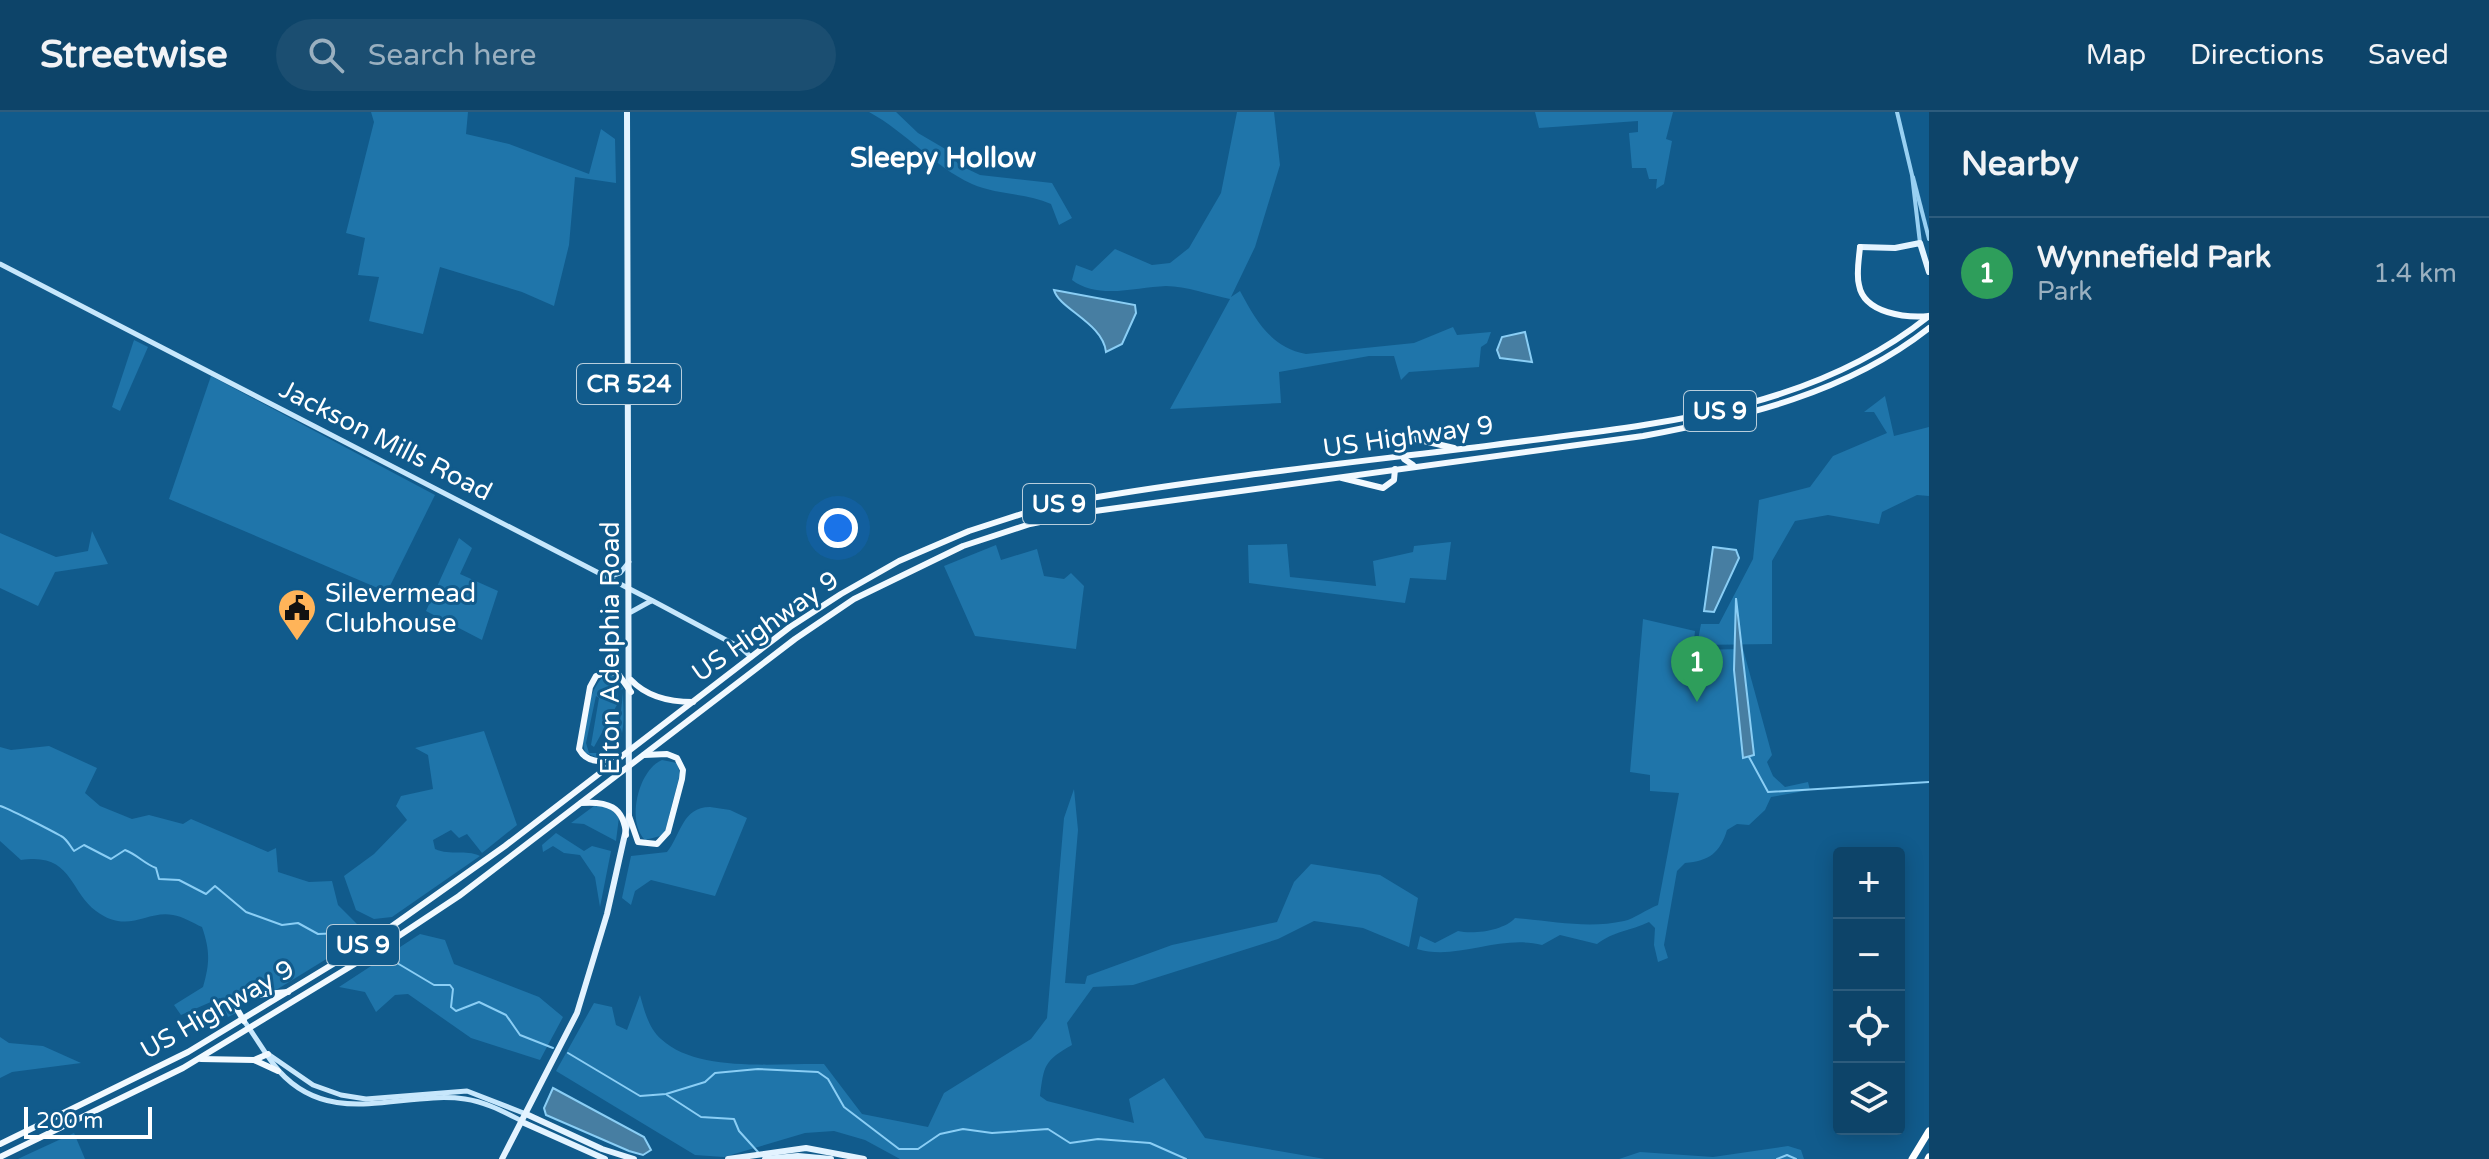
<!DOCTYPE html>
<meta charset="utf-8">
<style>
:root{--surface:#0d4469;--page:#1b4e71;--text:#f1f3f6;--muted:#9ab0c0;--line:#2d5c7d;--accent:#ffb459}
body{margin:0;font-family:"Varela Round",sans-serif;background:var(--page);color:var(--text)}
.controls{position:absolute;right:24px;bottom:24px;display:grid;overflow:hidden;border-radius:8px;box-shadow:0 4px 20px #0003}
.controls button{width:72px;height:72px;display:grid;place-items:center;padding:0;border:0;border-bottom:2px solid var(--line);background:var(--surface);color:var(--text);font:40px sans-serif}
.scale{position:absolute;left:24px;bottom:20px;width:128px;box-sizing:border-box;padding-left:8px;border:4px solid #fff;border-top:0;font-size:22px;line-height:28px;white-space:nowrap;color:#fff;-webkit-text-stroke:6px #115b8c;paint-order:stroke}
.you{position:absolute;left:838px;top:416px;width:28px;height:28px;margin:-20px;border:6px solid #fff;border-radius:50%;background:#1a73e8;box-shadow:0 0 0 12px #1a73e833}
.badge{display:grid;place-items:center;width:52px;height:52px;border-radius:50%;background:var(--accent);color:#fff;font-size:26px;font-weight:700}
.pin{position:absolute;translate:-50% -66px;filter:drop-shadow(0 2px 4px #0008)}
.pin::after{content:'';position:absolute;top:42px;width:28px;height:24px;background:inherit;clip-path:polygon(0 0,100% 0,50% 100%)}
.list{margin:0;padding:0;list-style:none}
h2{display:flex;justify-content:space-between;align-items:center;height:104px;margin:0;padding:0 32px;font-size:34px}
h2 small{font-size:26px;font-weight:400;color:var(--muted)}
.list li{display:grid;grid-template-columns:52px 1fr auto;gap:24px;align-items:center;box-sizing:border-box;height:112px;padding:0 32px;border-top:2px solid var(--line)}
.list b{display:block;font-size:30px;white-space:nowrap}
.list p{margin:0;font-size:26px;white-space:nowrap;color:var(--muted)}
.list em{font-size:26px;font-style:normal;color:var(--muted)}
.icon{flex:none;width:44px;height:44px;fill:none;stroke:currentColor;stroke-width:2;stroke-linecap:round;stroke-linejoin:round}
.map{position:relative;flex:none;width:1929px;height:1047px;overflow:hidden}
header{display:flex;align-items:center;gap:48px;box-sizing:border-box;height:112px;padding:0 40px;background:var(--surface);border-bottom:2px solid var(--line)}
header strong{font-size:38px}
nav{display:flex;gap:44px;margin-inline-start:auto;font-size:28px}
.search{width:560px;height:72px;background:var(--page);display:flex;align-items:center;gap:20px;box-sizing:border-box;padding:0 28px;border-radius:44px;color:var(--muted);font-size:30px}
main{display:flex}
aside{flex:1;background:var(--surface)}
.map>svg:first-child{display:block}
.green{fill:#1f75aa}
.water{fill:#477ea2;stroke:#8acef5;stroke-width:2}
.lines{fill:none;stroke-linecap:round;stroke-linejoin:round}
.stream{stroke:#8acef5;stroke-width:2}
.tertiary{stroke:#98d0f2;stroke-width:4}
.secondary{stroke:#c7e7fc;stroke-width:5}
.primary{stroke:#e3f3ff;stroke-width:6}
.trunk{stroke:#f1f9ff;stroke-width:6}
.motorway{stroke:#fff;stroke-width:7}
.labels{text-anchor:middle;stroke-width:6;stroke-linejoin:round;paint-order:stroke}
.shield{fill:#115b8c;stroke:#b8cedc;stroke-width:2}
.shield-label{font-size:24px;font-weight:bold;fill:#fff}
.street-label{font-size:26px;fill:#fff;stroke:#115b8c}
.poi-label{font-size:26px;fill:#fff;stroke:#115b8c;text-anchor:start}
.neighbourhood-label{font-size:28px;font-weight:bold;fill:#fff;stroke:#115b8c}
</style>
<header>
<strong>Streetwise</strong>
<div class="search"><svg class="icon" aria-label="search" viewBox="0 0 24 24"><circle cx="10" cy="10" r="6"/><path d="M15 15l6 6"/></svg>Search here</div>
<nav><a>Map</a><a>Directions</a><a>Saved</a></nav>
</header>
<main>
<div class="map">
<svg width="1929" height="1047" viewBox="0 0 1929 1047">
<rect width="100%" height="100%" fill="#115b8c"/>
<!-- green -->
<g class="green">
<polygon points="371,0 468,0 466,22 509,32 589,62 601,17 615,27 616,71 575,65 569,133 554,194 522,180 440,155 423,222 369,209 379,165 358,163 365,126 346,121 374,10"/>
<path d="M869,0H896L918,21L947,38L959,53L980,63L1052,71L1072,106L1059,113L1051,92C1026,81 997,83 972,72C933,54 906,20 869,0Z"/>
<path d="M1237,0H1274L1280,53L1255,135L1231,185L1240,179C1256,208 1270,235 1306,242L1414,231L1453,215L1457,223L1491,220L1487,231L1481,235L1479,255L1409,260L1401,268L1394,244H1369L1279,260L1281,291L1170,297L1230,187C1210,183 1186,174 1166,174C1137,175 1098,188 1072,168L1076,153L1092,159L1115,137L1152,153L1170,151L1189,136L1221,81Z"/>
<polygon points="1535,0 1673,0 1666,27 1672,29 1664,72 1656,77 1657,67 1649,67 1646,56 1632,56 1629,21 1638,20 1638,9 1539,16"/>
<polygon points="134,228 148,235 120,299 112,295"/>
<polygon points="211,264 435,383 387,480 169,387"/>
<polygon points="1885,284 1894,324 1929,315 1929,398 1929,384 1917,383 1882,400 1879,412 1828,403 1795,409 1772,449 1772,532 1697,533 1701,512 1719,512 1753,447 1759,388 1810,375 1833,344 1887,321 1874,300 1864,300"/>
<polygon points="92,419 108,452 55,460 38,494 0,476 0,421 56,445 88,439"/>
<polygon points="459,426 472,436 460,462 498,479 482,528 426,499"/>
<polygon points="1451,430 1446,468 1410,466 1405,491 1249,471 1248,433 1287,432 1290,465 1376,474 1373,449 1413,440 1414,434"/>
<polygon points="996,433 1001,448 1037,437 1044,464 1064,467 1071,461 1084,474 1076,537 975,524 944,454"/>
<path d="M1643,507L1695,519L1693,538L1743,537L1772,643L1767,650L1773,664L1785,675L1808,670L1810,678L1771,685L1765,698L1749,713L1737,712L1727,718C1720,741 1709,749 1685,751L1677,759L1664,833L1668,846L1658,850L1654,833L1655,816L1649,810C1630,819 1614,819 1597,832L1560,823L1542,833C1500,822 1457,849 1417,837L1420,824L1435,831L1458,819C1474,823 1505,818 1515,806C1552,809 1588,817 1624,809C1634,807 1647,797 1658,793L1679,681L1650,679V663L1630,660Z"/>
<path d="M608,562L619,567L623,577L617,579L618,591L594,635L591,633L599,586L596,584L586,631L589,641H597L618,628L623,580C623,605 630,642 596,645L586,641C577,626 590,568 608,562Z"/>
<path d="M484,619L517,713L482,741L467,722L459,726L451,718L433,728L435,737C451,744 465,737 480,744L392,805L374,807L356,798L344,764L374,742L407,708L396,694L401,684L433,677L428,643L415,636Z"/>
<path d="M49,634L97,656L85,681L100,694L132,707L149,703L183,712L191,707L268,740L276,736L278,760L309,770L332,769L338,793L367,822L276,878L241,881L234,892L236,901L228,905L220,886L181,903L174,893L203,875C210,851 210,838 202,815C193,811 182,804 173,803C146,798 128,823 96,799C69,779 72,740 21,748L0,729V635L11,638Z"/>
<path d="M662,648L677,651L680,662L664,723L645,728C626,710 638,658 662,648Z"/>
<path d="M1074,677L1078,718L1065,871L1085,872L1087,864L1172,833L1277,810L1294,770L1311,752L1380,763L1418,786L1409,835L1363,816L1314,809L1278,827L1133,873L1093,875L1067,911L1072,933C1044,949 1044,953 1040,984L1047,989L1134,1011L1129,987L1164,966L1205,1026L1325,1047H900L865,1028L834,1019L805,1021L724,1045L695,1043L556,959L594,891L612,895L616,913L627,918L640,883C644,898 649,917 661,927C697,961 777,951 824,952L862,1002L928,1015L944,981L1031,927L1047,906L1064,706Z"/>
<polygon points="606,693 619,705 616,729 584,712 571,711 594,694"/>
<path d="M710,695L730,698L747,706L715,784L651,768L635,779L631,793L622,786L631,744L667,740C681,723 682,695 710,695Z"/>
<polygon points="556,721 584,739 592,734 611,739 600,795 595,765 580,743 564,741 553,734 543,740 542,733"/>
<polygon points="420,822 445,828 454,852 539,885 563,905 540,948 471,926 408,882 395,883 376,900 365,880 339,875"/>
<polygon points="0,925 9,931 43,934 81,951 12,960 0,966"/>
<polygon points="74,1021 85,1047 18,1047 22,1045"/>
<polygon points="1788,1034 1801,1038 1804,1047 1619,1047 1640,1040 1713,1045"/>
</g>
<!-- water -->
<g class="water">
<path d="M1054,178L1135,193L1136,201L1122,232L1106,240C1103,211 1059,197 1054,178Z"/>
<polygon points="1525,220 1532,250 1500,246 1497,238 1502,225"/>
<polygon points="1713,435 1736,438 1739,446 1714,500 1704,499"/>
<polygon points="1736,486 1754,643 1743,646 1734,558"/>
<polygon points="553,976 644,1025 651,1038 643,1043 629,1039 546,1003 544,996"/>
</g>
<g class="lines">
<!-- stream -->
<g class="stream">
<polyline points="1749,645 1768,680 1929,670"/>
<path d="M0,694C6,695 52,719 61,724C67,727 70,734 74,739L84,733L111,747L125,738C138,743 143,751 156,756L159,767L179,768L206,782L215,774L246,800L282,813L298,811L318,822L341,821L353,825"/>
<polyline points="387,845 434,873 450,873 453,877 451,895 456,899 479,890 506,903 520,923 553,936"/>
<polyline points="568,941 640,984 666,982 705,970 715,961 758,957 818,960 828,967 844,995 899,1037 918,1037 940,1022 963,1017 992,1021 1048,1017 1070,1031 1098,1027 1150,1031 1186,1047"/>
<polyline points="667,983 701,1005 734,1007 739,1019 758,1040"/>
<polyline points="1777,1047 1787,1043 1796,1047"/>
</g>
<!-- tertiary -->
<g class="tertiary">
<polyline points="1897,0 1912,63 1920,131"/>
<polyline points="1913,65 1929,127"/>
</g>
<!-- secondary -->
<g class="secondary">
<polyline points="0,152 653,489 741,536 751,545"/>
<polyline points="609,465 620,461 629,450"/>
<polyline points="631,500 651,489"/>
<path d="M244,909C256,925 266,944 279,959C332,1018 402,978 465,987C486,990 504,1000 522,1009"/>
<polyline points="268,942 313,973 341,983 366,987 467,979 526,1002"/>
</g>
<!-- primary -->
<g class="primary">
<polyline points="1860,135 1895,136 1920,131 1929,160"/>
<polyline points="526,1002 602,1037 634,1047"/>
<polyline points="522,1010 605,1047"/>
<polyline points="502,1047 577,901 607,802 629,704 627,0"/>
<polyline points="728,1047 806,1036 864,1047"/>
<polyline points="765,1047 798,1044 831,1047"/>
</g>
<!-- trunk -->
<g class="trunk">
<path d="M1860,135C1859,147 1856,162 1859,173C1864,202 1907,206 1929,204"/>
<polyline points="1413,353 1404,347 1402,337 1411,326 1454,336"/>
<polyline points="1342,366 1383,376 1394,368 1395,357"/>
<path d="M631,568C647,585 669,590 693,590"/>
<path d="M617,646C602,649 588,653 579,637L590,575L596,564L610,559L619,563L631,580"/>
<path d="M581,691C607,689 624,694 626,723"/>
<polyline points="629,704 638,730 657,732 668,720 682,667 683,658 677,646 667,642 644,643"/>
<polyline points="244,909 237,897 241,884 288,880"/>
<polyline points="201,947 254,948 278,959"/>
<polyline points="254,948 268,942"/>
<path d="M0,1032L188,940L371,829L505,734L790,515L841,482L899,449L969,419L1031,399L1085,387C1221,364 1358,350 1494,333C1644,313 1806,303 1929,204"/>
<path d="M0,1045L183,956L376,839L459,784L795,527L854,487L963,434L1030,412L1095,399L1643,324C1744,305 1847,281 1929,216"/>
</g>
<!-- motorway -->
<g class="motorway">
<polyline points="1912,1047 1929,1019"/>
<polyline points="1928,1047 1929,1045"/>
</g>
</g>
<!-- icons -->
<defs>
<symbol id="civic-pin" viewBox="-11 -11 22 30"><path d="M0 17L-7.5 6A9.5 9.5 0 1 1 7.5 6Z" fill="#ffb459" stroke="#115b8c"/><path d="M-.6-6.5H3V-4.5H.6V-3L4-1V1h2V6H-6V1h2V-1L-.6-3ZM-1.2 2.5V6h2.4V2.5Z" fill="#111"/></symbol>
</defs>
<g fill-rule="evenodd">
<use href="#civic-pin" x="275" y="474" width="44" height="60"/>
</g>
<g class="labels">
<!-- shield labels -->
<g class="shield">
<rect x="577" y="252" width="104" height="40" rx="6"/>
<rect x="1684" y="279" width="72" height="40" rx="6"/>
<rect x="1023" y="372" width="72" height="40" rx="6"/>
<rect x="327" y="813" width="72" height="40" rx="6"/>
</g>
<g class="shield-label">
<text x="629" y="280">CR 524</text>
<text x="1720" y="307">US 9</text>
<text x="1059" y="400">US 9</text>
<text x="363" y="841">US 9</text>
</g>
<!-- street labels -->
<g class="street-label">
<text transform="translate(1408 324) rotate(-8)" y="9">US Highway 9</text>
<text transform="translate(386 328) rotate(27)" y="9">Jackson Mills Road</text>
<text transform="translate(765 514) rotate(-35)" y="9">US Highway 9</text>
<text transform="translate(610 536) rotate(-90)" y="9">Elton Adelphia Road</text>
<text transform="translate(217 897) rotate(-30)" y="9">US Highway 9</text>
</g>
<!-- poi labels -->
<g class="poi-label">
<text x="325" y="490">Silevermead<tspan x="325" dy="30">Clubhouse</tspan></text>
</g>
<!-- neighbourhood labels -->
<g class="neighbourhood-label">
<text x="943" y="55">Sleepy Hollow</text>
</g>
</g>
</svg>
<div class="controls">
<button>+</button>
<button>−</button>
<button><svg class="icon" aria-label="locate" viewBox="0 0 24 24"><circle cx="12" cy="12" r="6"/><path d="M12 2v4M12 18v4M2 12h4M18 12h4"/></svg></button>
<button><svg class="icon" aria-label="layers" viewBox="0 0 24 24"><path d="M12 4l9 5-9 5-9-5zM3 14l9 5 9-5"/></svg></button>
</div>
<div class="scale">200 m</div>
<div class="you"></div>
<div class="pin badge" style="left:1697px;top:590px;background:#2e9e5b">1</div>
</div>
<aside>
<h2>Nearby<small></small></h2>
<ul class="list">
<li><span class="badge" style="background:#2e9e5b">1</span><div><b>Wynnefield Park</b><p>Park</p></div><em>1.4 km</em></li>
</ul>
</aside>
</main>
